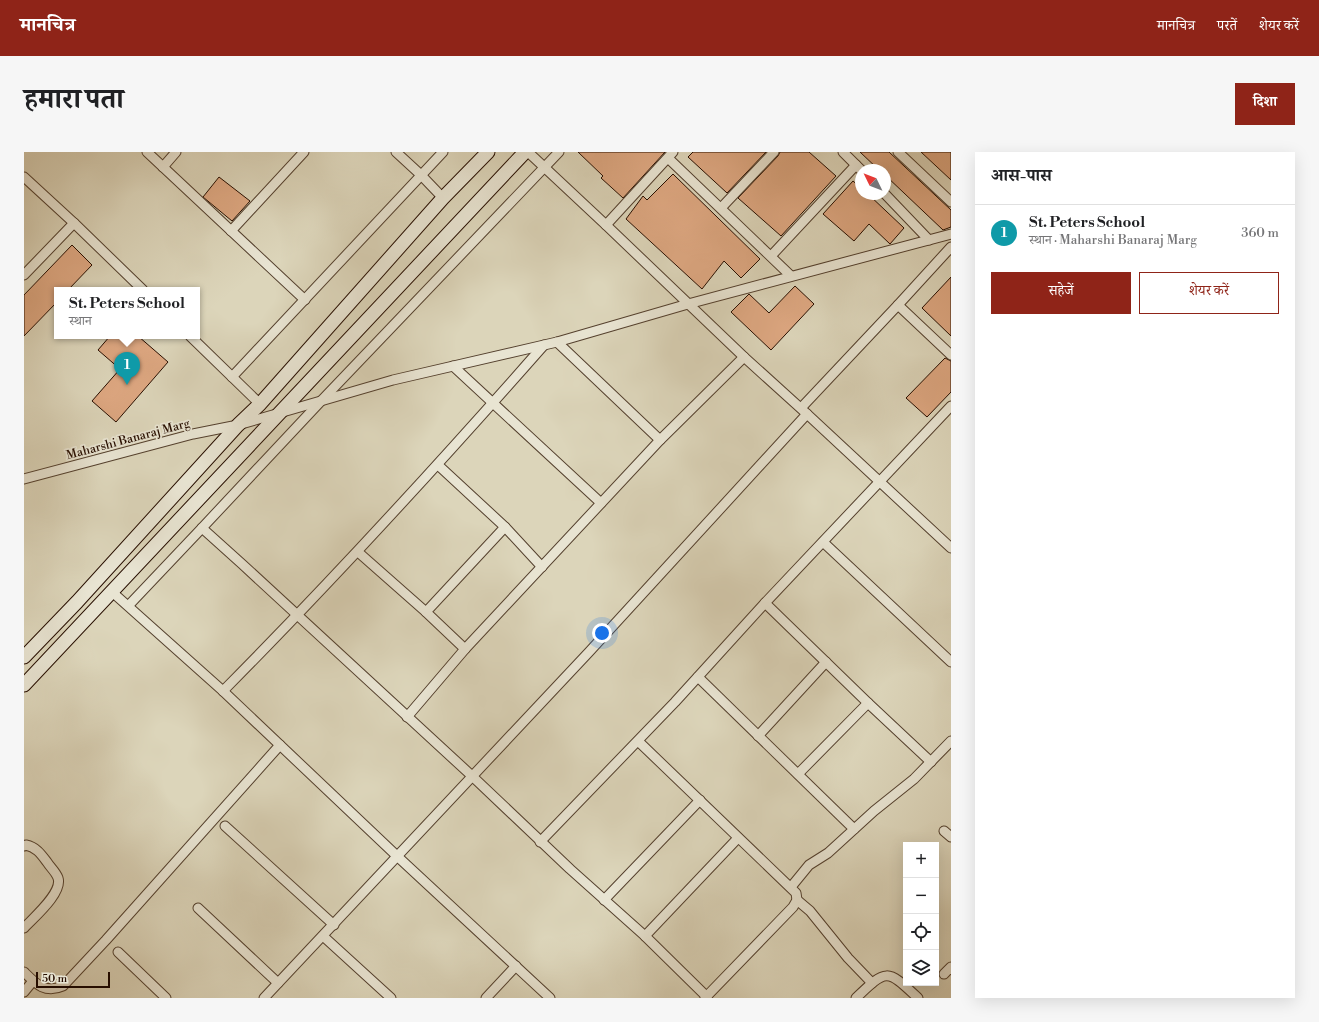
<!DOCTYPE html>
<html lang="hi">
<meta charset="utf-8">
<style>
:root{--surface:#fff;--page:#f6f6f6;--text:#202124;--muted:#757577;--line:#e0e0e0;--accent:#8f2418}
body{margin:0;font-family:"Libre Bodoni","Noto Serif Devanagari",serif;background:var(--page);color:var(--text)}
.controls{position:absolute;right:12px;bottom:12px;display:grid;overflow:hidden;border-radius:0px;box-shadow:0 4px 16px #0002}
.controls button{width:36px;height:36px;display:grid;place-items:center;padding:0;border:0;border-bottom:1px solid var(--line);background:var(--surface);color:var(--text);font:20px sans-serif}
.compass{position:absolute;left:831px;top:12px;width:36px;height:36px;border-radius:50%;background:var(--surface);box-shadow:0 4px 16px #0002;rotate:313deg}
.scale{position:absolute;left:12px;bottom:10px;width:74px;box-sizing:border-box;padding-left:4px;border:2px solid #270e00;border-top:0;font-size:11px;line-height:14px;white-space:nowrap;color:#270e00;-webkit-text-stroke:3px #e8e4d2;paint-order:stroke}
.you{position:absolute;left:578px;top:481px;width:14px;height:14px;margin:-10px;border:3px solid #fff;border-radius:50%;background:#1a73e8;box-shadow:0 0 0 6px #1a73e833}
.badge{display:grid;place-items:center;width:26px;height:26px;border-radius:50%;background:var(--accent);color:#fff;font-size:13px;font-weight:700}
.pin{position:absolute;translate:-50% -33px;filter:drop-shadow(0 1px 2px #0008)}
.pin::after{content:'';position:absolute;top:21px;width:14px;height:12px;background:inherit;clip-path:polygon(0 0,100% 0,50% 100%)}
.popup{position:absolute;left:30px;top:135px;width:146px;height:52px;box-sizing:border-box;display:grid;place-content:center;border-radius:0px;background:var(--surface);filter:drop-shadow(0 1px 3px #0005);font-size:13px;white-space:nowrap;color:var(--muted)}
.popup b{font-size:15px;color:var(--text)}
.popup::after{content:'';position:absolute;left:50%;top:100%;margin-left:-8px;border:8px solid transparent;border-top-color:var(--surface)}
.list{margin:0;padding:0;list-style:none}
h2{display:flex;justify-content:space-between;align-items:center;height:52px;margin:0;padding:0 16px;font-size:17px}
h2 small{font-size:13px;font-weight:400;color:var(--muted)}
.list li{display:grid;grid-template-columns:26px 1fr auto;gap:12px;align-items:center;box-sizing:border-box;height:56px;padding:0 16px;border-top:1px solid var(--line)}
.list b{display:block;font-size:15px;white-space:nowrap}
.list p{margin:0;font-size:13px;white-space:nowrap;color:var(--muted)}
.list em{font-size:13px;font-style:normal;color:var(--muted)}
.actions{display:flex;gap:8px;padding:12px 16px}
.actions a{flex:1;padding:9px 0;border:1px solid var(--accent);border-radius:0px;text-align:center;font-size:14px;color:var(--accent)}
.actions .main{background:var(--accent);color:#fff}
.icon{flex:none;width:22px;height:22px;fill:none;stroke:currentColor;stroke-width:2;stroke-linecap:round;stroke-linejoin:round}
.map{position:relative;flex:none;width:927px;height:846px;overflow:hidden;border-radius:0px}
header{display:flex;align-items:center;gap:24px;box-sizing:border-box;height:56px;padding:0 20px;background:var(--accent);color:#fff}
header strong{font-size:19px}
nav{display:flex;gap:22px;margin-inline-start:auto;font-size:14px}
.intro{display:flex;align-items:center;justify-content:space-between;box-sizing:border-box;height:96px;padding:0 24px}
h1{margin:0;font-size:28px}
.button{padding:10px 18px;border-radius:0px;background:var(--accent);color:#fff;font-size:14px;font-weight:700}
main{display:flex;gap:24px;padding:0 24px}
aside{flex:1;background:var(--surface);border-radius:0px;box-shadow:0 4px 16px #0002}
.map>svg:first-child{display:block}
.building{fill:#dda781;stroke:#270e00}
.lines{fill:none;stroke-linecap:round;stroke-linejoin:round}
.street-casing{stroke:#54402e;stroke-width:11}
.secondary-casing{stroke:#270e00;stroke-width:15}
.street{stroke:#e8e4d2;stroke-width:9}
.secondary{stroke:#e8e4d2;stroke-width:13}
.labels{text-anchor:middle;stroke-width:3.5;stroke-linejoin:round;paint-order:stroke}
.street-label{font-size:12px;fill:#270e00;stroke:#e8e4d2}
</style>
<header>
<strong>मानचित्र</strong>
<nav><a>मानचित्र</a><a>परतें</a><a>शेयर करें</a></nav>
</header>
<div class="intro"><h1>हमारा पता</h1><a class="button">दिशा</a></div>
<main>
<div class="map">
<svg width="927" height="846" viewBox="0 0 927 846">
<rect width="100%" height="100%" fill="#dcd5ba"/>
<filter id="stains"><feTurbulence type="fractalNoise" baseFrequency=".005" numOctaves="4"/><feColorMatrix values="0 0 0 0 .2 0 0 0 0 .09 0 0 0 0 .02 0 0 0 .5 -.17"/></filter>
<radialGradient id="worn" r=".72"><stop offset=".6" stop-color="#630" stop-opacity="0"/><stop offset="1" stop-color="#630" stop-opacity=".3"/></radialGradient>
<!-- building -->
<g class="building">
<polygon points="554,0 641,0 599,46 577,26 579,24"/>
<polygon points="669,0 742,0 703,41 664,5"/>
<polygon points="756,0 785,0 812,24 757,84 714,46 754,4"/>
<polygon points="836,0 865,0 927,58 927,75 919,78 861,23 861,18 855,18"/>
<polygon points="897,0 927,0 927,28"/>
<polygon points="649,22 736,107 717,126 700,109 678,137 602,67 619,44 623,48"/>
<polygon points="195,25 226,49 208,69 179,45"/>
<polygon points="829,29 837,36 837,42 844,42 880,76 866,92 845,72 830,89 799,62"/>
<polygon points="48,93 68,113 44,138 33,138 33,150 0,184 0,143"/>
<polygon points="927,125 927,184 898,156"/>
<polygon points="771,134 790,152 747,198 707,160 725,142 745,161"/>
<polygon points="86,184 114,184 144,210 92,270 68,249 96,217 74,198"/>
<polygon points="921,206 927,209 927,240 903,265 882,246"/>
</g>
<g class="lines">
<defs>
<g id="street">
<polyline points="123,0 281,148"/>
<polyline points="372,0 397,23 419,46"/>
<polyline points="504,0 582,73 720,205 783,262 927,396"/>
<polyline points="819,0 837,18"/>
<polyline points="874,0 927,50"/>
<polyline points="644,6 767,124"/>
<polyline points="139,15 152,0"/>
<polyline points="0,25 50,71 119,138"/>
<polyline points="861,42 905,88"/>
<polyline points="697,56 750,0"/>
<polyline points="582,73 649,0"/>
<polyline points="207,79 280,0"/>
<polyline points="747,104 832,13"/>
<polyline points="0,123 50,71"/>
<polyline points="874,153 927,203"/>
<polyline points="166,184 236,252"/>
<polyline points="533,190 636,288"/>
<polyline points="429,214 577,351"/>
<polyline points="208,225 419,0"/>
<polyline points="777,256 874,153 927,95"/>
<polyline points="414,313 481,375 402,460 441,497 636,288 720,205"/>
<polyline points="0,327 169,282 214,273 369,228 533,190 664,152 927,82"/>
<polyline points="481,375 518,415"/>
<polyline points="178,376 218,412 448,624 546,717 621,784 683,845"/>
<polyline points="799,390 927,510"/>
<polyline points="334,400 402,460"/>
<polyline points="87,439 199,539 374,705 526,846"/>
<polyline points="741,451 844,551 907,610"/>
<polyline points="105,453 178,376 298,248 535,0"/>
<polyline points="674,525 830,677"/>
<path d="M199,539C310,427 416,311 520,193"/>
<polyline points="383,565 441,497"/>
<polyline points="734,584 802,510"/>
<polyline points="614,589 772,741 773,748 769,755 681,846"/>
<polyline points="774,622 844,551"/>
<polyline points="201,674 310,773"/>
<polyline points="920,679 927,685"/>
<polyline points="516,690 651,550 741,451 927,254"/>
<path d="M0,694L2,693C12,695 17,702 23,710C26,715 32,720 34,726C39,741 9,766 0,776"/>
<polyline points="767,735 785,713 804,701 850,659 890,627 927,589"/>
<polyline points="580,748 676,648"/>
<polyline points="773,748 786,759 824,806 848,831"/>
<polyline points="174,756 254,831"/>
<polyline points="299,784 367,846"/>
<polyline points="621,784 714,686"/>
<polyline points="94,800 142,846"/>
<path d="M0,820C12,832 21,842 39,834L82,788L256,593"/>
<polyline points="920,822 927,815"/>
<polyline points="0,840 9,829"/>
<polyline points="240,846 565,500 783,262"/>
<polyline points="462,846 492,814"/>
<path d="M832,846C863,816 863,817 894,846"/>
</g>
<g id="secondary">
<polyline points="0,505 53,450 214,273 236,252 419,46 464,0"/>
<polyline points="0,533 501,0"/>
</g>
</defs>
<!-- street casing -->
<use href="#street" class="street-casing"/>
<!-- secondary casing -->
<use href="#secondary" class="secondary-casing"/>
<!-- street -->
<use href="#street" class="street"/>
<!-- secondary -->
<use href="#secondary" class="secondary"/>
</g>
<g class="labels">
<!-- street labels -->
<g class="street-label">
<text transform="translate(104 287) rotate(-15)" y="4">Maharshi Banaraj Marg</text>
</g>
</g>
<rect width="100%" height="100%" filter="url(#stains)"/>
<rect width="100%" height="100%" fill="url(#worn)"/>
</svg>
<div class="controls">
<button>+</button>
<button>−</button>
<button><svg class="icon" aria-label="locate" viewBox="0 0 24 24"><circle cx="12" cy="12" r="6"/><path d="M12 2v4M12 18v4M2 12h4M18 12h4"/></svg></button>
<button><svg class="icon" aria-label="layers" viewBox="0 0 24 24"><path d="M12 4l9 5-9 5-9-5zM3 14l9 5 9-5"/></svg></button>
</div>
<svg class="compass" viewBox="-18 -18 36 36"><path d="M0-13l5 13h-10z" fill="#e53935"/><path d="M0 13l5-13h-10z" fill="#757577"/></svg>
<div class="scale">50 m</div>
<div class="you"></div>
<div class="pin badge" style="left:103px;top:233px;background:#0f9aa8">1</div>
<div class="popup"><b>St. Peters School</b>स्थान</div>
</div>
<aside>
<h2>आस-पास<small></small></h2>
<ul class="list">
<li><span class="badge" style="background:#0f9aa8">1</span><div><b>St. Peters School</b><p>स्थान · Maharshi Banaraj Marg</p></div><em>360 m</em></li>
</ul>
<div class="actions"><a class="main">सहेजें</a><a>शेयर करें</a></div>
</aside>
</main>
